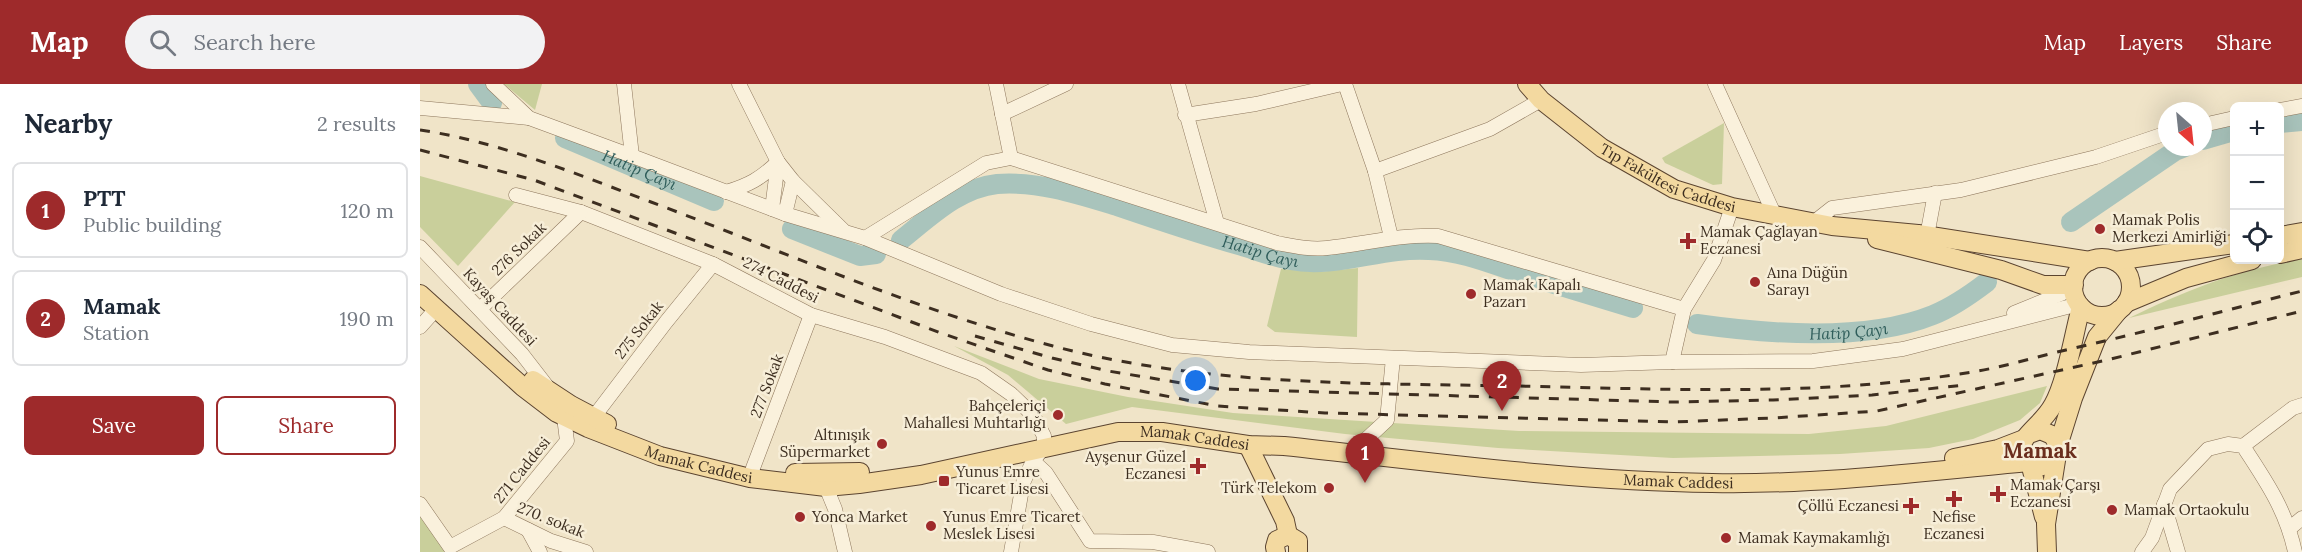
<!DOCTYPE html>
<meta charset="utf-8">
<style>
:root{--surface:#fff;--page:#f2f2f3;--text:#1f2937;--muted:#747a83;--line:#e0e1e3;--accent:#9e2a2b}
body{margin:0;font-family:Lora,serif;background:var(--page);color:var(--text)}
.controls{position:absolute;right:18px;top:18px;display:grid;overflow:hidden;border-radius:9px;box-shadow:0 6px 24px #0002}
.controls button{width:54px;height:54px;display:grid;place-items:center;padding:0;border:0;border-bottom:2px solid var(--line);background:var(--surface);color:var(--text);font:30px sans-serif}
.compass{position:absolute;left:1738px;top:18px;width:54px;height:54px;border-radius:50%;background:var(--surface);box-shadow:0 6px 24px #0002;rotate:153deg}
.you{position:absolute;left:776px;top:297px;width:21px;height:21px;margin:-15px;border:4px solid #fff;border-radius:50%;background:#1a73e8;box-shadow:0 0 0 9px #1a73e833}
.badge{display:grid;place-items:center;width:39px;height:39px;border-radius:50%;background:var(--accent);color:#fff;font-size:20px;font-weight:700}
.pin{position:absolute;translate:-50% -50px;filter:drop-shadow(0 2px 3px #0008)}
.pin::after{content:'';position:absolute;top:32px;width:21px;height:18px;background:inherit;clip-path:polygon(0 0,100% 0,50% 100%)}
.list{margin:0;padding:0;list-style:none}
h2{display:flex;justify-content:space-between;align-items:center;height:78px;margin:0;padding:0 24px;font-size:26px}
h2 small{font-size:20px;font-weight:400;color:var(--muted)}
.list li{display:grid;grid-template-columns:39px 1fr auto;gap:18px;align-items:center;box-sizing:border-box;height:96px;margin:0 12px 12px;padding:0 12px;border:2px solid var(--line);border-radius:9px}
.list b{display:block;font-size:22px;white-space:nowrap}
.list p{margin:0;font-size:20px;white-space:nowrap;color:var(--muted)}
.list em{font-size:20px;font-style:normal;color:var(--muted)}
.actions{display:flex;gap:12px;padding:18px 24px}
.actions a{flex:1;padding:14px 0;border:2px solid var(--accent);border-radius:9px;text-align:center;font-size:21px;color:var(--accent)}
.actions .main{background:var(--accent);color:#fff}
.icon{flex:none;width:33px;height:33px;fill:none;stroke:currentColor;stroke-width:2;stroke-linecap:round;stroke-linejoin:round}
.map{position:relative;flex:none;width:1882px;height:468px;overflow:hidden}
header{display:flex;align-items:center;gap:36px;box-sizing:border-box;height:84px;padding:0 30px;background:var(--accent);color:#fff}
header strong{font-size:28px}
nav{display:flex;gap:33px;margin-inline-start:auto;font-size:21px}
.search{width:420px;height:54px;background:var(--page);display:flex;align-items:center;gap:15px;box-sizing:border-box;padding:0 21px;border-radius:33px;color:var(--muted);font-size:22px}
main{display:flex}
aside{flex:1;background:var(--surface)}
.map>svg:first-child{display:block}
.green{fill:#c9cf9b}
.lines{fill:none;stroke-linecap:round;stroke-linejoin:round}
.river{stroke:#a9c4bc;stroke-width:20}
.minor-casing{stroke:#8d765c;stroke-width:15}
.major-casing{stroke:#5b4430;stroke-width:20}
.minor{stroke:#faf1dc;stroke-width:14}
.major{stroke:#f3d9a0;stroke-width:18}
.rail{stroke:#3d2e20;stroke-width:3;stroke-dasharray:10 10;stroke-linecap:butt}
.poi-dot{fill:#9e2a2b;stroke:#f7eed8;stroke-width:2}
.labels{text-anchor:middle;stroke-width:5;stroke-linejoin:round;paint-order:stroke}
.street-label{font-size:15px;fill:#3d2e20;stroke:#f7eed8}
.poi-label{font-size:15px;fill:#3d2e20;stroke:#f7eed8;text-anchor:start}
.water-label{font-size:16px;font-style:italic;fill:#2f5d5a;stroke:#f7eed8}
.district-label{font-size:21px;font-weight:bold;fill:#6b2e1e;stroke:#f7eed8}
</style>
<header>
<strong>Map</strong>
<div class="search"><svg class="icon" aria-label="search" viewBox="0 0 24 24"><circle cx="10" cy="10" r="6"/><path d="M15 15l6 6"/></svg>Search here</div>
<nav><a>Map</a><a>Layers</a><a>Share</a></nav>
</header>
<main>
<aside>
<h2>Nearby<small>2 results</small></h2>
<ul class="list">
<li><span class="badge">1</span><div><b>PTT</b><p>Public building</p></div><em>120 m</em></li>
<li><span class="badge">2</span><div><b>Mamak</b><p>Station</p></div><em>190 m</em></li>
</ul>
<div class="actions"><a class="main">Save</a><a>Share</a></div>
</aside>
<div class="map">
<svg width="1882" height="468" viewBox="0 0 1882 468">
<rect width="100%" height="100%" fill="#f0e4c8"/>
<!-- green -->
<g class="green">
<polygon points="84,0 122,0 115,26"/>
<polygon points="1304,39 1302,100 1293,101 1245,79 1242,74"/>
<polygon points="0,92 95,118 38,182 0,143"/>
<path d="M1882,175V193L1709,234C1767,206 1817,186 1882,175Z"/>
<polygon points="938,184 937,253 855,248 847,242 861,185 898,188"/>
<polygon points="534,262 619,295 708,313 813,329 1099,347 1389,350 1466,342 1627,302 1620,319 1600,336 1553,355 1509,364 1420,370 1253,374 1078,364 925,350 712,323 646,340 588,291"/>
<polygon points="0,432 30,468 0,468"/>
</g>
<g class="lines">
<!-- river -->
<g class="river">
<polyline points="58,0 72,19"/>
<polyline points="1860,39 1882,37"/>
<path id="s1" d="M145,54L294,117"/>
<polyline points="1783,56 1814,47"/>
<polyline points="1651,138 1755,67 1765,63"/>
<polyline points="372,145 440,172 456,170"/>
<path id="s2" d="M481,156C510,133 539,104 577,100C619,97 658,110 697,122C738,136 780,150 822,162C838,167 854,173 870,176C917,185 961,163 1009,166C1042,167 1074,181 1105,191C1141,202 1177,213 1213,224"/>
<path id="s3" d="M1277,240C1347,250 1446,258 1513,231C1533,223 1550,211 1567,198"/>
</g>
<defs>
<g id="minor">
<polyline points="73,0 109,34 212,72 204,0"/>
<polyline points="319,0 358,78 373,97 365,130"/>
<polyline points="576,0 591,74"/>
<polyline points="758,0 797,139"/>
<polyline points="925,0 955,87 971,153"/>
<polyline points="1295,0 1355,132"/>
<polyline points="0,24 109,34"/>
<polyline points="1860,26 1882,22"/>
<polyline points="582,30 646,0"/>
<polyline points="765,31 836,20 922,0"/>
<polyline points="1783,41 1814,34"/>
<polyline points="212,72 365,130 445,154 581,210 671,240 752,261 829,268 1161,281 1252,278 1264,225 1294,176 1312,123"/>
<polyline points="955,87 1070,45 1121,16"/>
<polyline points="373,97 423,146"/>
<path d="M306,108C329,101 340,95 358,78"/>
<polyline points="96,111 161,128 293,180 391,231 465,253 561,289 591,310 613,331 624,352 624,363 613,377 603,399 591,468"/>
<polyline points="352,125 358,78"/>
<polyline points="1393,139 1412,124 1541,106 1676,73 1747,49"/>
<polyline points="1507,152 1515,109"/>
<path d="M445,154L566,79L591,74L857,159C873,162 890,166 907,164C945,160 980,150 1018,152L1264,225"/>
<polyline points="0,163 102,270 126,301"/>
<polyline points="60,225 161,128"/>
<polyline points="1594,229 1653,205"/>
<polyline points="0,243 16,225"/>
<polyline points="1252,278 1393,277 1483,265 1659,220"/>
<polyline points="173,334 246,238 293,180"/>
<polyline points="1823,362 1873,324 1882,321"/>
<polyline points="939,370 940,361 967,336 973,274"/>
<polyline points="613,377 626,389 670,457 733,458 788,468"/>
<polyline points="333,384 391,231"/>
<polyline points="406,403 415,425 425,468"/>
<polyline points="0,420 30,463 84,434 147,357 144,333"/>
<polyline points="1744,420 1758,468"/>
<polyline points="84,434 131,457 166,468"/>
<polyline points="1869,445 1882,434"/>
<polyline points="108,446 120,468"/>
<path d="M1722,468L1732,454L1750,405L1788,365L1808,360L1823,362C1846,397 1866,426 1875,468"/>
</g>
<g id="major">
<path id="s4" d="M1107,0L1121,16L1182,64L1254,105L1312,123L1412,142L1498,150L1670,177"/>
<polyline points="1860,152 1882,148"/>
<polyline points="1457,155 1581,186 1623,201 1654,201"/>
<polyline points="1860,170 1882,165"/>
<circle cx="1682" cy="203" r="29"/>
<polyline points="1695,177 1814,160"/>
<path id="s5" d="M0,210L103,303L137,329L168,344L240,372L330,394L406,403L439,400L501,391L698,348H742L828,361L864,362C1006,377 1148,397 1292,399C1397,401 1503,388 1608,378"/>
<polyline points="1706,219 1766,194 1832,176"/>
<polyline points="113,296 151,321 187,340"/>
<path d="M1609,350L1620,346L1632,351C1652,377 1612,395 1603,371C1601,365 1602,358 1606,353C1615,342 1626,334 1633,321C1646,299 1654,249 1661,223"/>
<polyline points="828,361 865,437 868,451"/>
<polyline points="1638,362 1653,314 1677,253 1699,226"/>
<polyline points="1534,374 1578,365 1604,355"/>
<polyline points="1610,379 1624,433"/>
<polyline points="375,389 440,388"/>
<polyline points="856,468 855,463 857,456 868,451 878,457 878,468"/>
<polyline points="1627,468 1626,440 1637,370"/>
</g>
</defs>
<!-- minor casing -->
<use href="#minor" class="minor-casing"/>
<!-- major casing -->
<use href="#major" class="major-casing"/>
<!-- minor -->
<use href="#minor" class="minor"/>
<!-- major -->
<use href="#major" class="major"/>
<!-- rail -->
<g class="rail">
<path d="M0,46C80,58 156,90 231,118C364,168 496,226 633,262C784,302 941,299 1096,302C1248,305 1402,313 1552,288C1584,283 1615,273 1646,266C1725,248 1804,227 1882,207"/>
<polyline points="0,66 114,96 521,249 628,286 685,300 797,322 905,329 1253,338 1353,334 1457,327 1687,276 1882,227"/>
<polyline points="555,252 632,274 688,287 798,305 1253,318 1353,316 1452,311 1544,301"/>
</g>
</g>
<!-- markers -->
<g class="poi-dot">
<circle cx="1680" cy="145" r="6"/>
<path d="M1265 148h6v6h6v6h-6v6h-6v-6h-6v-6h6z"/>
<circle cx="1335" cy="198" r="6"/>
<circle cx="1051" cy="210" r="6"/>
<circle cx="638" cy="331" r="6"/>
<circle cx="462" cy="360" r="6"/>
<path d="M775 373h6v6h6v6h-6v6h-6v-6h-6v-6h6z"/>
<rect x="518" y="391" width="12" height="12" rx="3"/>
<circle cx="909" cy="404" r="6"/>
<path d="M1575 401h6v6h6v6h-6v6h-6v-6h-6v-6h6z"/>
<path d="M1531 406h6v6h6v6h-6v6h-6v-6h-6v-6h6z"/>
<path d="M1488 413h6v6h6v6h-6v6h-6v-6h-6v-6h6z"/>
<circle cx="1692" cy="426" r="6"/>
<circle cx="380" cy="433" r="6"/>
<circle cx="511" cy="442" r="6"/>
<circle cx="1306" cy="454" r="6"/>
</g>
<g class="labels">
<!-- street labels -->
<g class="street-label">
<text dy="5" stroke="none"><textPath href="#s4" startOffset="172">Tıp Fakültesi Caddesi</textPath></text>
<text transform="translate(99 165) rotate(-44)" y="5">276 Sokak</text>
<text transform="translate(361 196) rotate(27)" y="5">274 Caddesi</text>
<text transform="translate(80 223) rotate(47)" y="5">Kayaş Caddesi</text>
<text transform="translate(219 246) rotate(-52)" y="5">275 Sokak</text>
<text transform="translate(347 302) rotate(-69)" y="5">277 Sokak</text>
<text dy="5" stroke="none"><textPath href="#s5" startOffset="837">Mamak Caddesi</textPath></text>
<text dy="5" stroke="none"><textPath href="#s5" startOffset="333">Mamak Caddesi</textPath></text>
<text transform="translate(102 386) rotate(-51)" y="5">271 Caddesi</text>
<text dy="5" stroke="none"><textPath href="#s5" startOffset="1323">Mamak Caddesi</textPath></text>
<text transform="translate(131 436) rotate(22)" y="5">270. sokak</text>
</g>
<!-- poi labels -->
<g class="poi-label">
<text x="1692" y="141">Mamak Polis<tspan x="1692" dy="17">Merkezi Amirliği</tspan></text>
<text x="1280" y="153">Mamak Çağlayan<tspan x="1280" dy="17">Eczanesi</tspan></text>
<text x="1347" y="194">Aına Düğün<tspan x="1347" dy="17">Sarayı</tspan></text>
<text x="1063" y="206">Mamak Kapalı<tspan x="1063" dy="17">Pazarı</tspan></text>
<text x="626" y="327" text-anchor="end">Bahçeleriçi<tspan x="626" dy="17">Mahallesi Muhtarlığı</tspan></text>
<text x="450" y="356" text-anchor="end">Altınışık<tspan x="450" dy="17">Süpermarket</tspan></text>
<text x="766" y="378" text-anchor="end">Ayşenur Güzel<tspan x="766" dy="17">Eczanesi</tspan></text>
<text x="536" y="393">Yunus Emre<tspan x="536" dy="17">Ticaret Lisesi</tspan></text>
<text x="1590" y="406">Mamak Çarşı<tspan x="1590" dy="17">Eczanesi</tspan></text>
<text x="897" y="409" text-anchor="end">Türk Telekom</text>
<text x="1479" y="427" text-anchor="end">Çöllü Eczanesi</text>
<text x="1704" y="431">Mamak Ortaokulu</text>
<text x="392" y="438">Yonca Market</text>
<text x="523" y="438">Yunus Emre Ticaret<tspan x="523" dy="17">Meslek Lisesi</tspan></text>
<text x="1534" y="438" text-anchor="middle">Nefise<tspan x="1534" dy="17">Eczanesi</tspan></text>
<text x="1318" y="459">Mamak Kaymakamlığı</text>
</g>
<!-- water labels -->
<g class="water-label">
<text dy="6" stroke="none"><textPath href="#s1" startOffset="81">Hatip Çayı</textPath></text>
<text dy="6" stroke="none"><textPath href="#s2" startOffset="386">Hatip Çayı</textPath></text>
<text dy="6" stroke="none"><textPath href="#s3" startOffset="152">Hatip Çayı</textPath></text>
</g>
<!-- district labels -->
<g class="district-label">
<text x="1620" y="374">Mamak</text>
</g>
</g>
</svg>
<div class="controls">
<button>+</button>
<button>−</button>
<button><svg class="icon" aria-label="locate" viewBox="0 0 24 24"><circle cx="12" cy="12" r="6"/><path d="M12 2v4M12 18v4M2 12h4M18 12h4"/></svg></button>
</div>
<svg class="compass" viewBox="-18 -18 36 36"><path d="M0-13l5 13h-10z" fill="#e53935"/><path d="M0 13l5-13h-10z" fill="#747a83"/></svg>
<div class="you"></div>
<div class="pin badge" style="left:945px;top:399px">1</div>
<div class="pin badge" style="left:1082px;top:327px">2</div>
</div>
</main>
